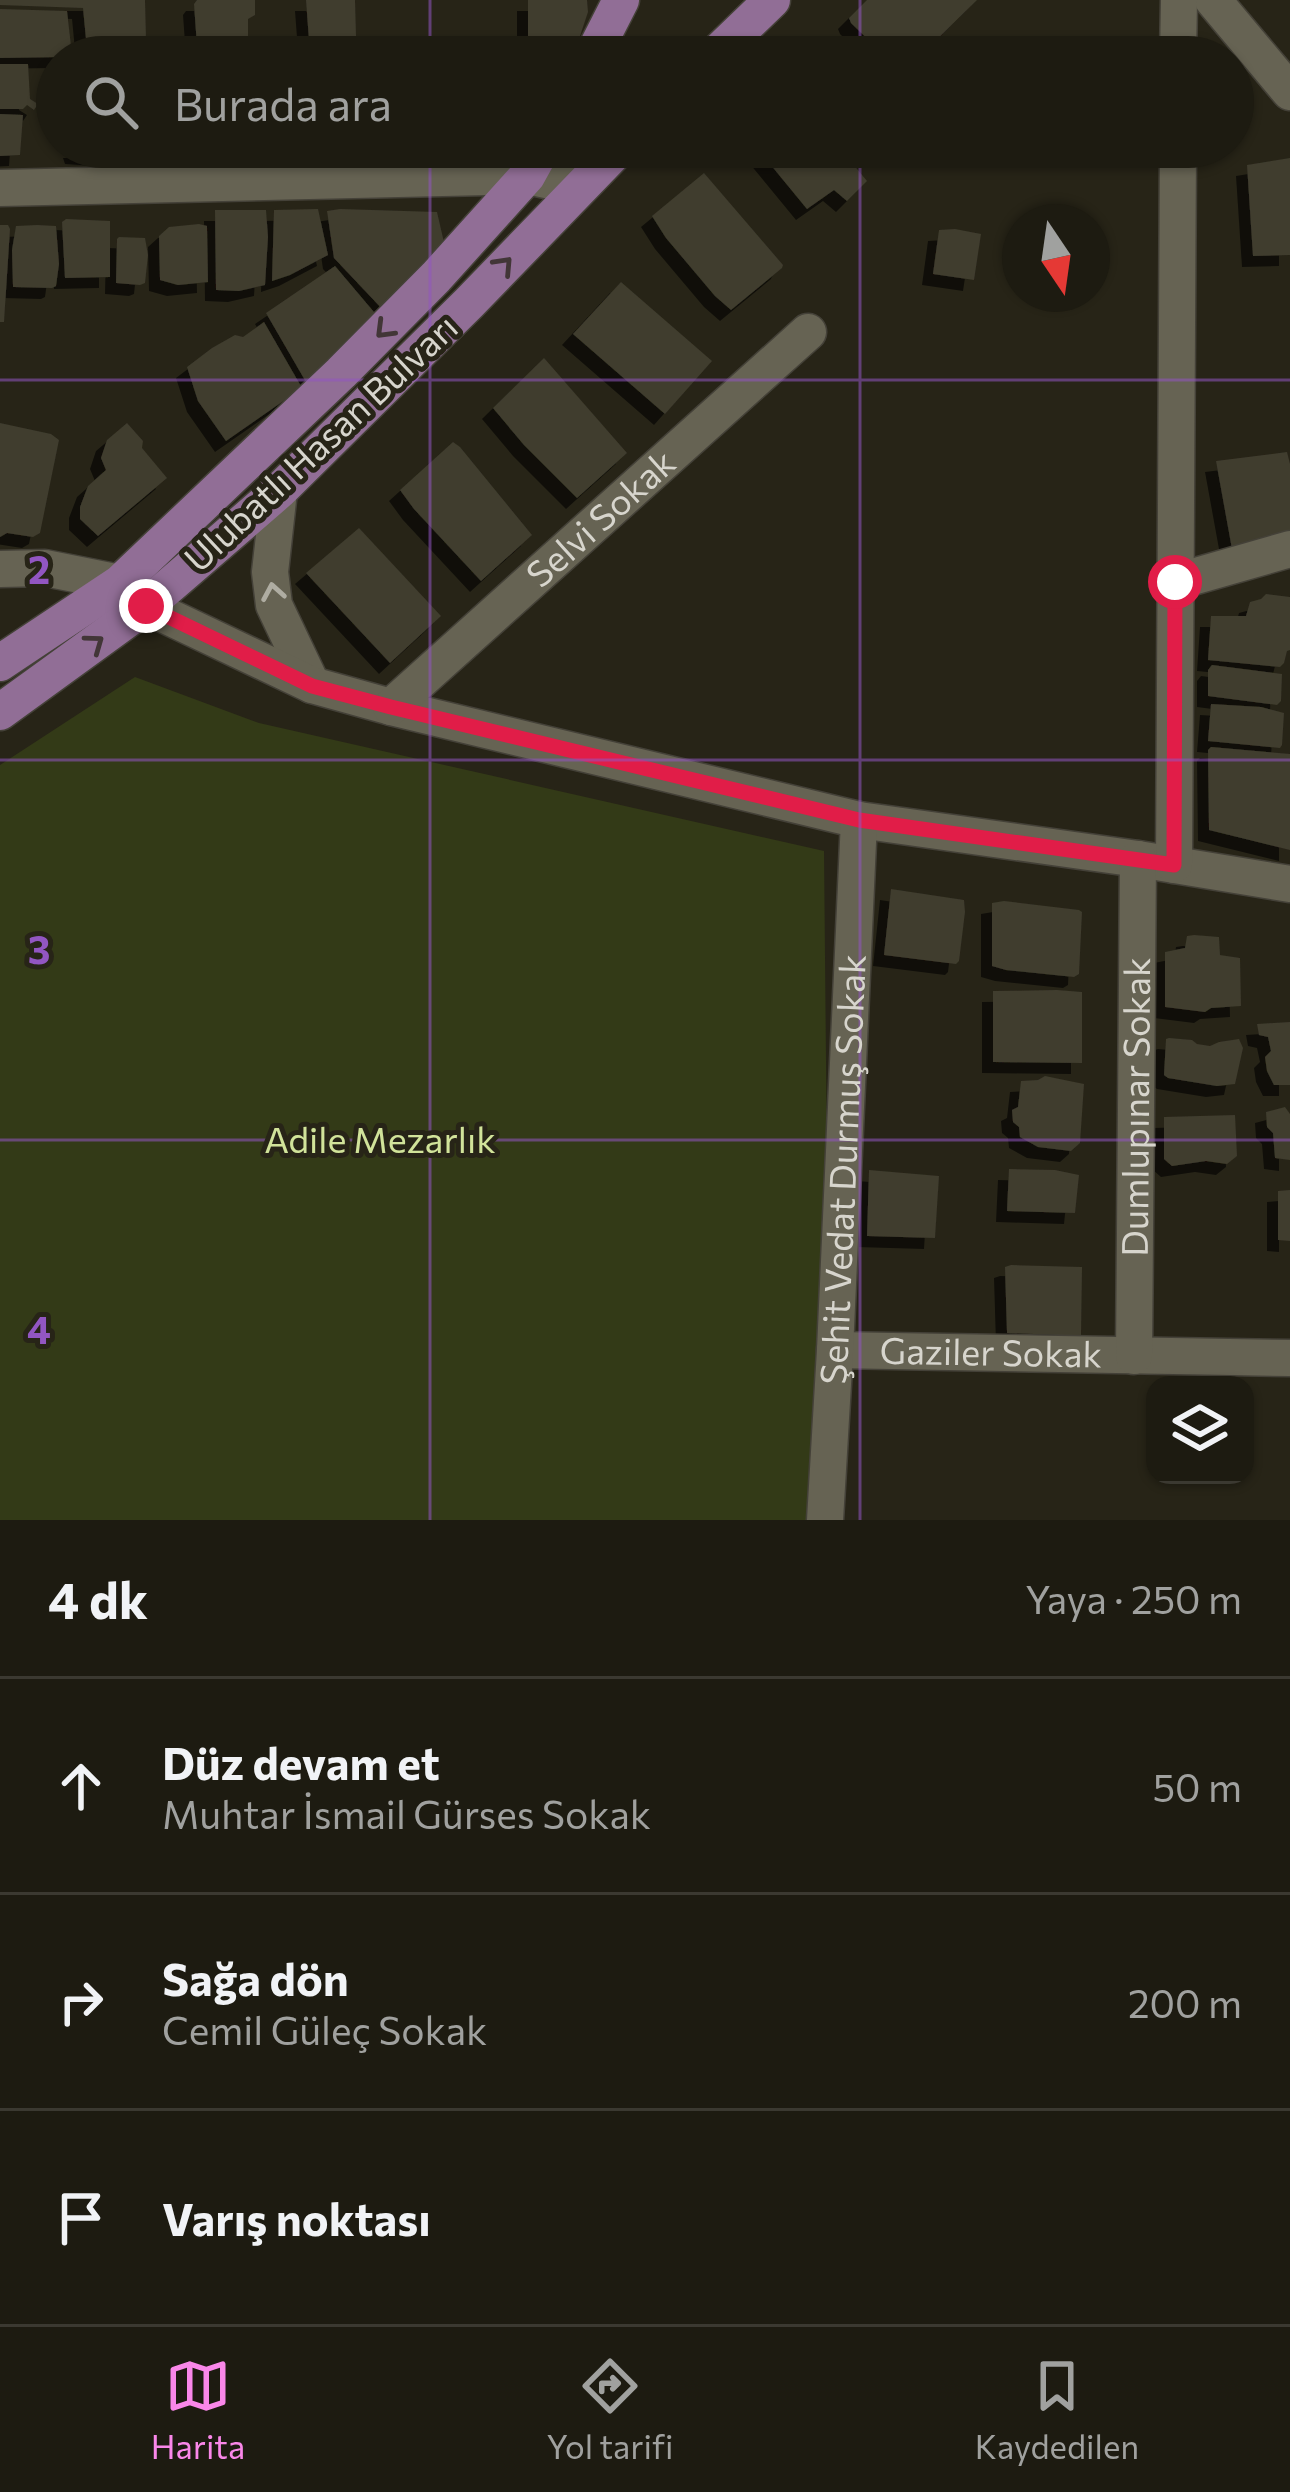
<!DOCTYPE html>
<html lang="tr">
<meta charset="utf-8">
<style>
:root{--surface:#1d1b11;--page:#2a281f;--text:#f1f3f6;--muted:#a0a19f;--line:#3b3931;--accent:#f987e9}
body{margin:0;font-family:Commissioner,sans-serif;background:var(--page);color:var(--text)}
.controls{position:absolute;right:36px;bottom:36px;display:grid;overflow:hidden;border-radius:24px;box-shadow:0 3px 9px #0004}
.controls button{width:108px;height:108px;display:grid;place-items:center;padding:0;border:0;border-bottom:3px solid var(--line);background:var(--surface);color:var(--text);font:60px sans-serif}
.compass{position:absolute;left:1002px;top:204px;width:108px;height:108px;border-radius:50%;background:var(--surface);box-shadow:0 3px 9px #0004;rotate:167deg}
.stop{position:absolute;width:36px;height:36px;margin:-27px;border:9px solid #e11d48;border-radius:50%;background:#fff}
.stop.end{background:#e11d48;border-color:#fff;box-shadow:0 3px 12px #0008}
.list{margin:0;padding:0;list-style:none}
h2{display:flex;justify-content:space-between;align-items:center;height:156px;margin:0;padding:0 48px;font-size:51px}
h2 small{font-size:39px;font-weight:400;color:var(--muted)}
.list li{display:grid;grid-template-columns:78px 1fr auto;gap:36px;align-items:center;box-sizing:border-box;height:216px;padding:0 48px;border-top:3px solid var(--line)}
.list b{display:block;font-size:45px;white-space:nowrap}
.list p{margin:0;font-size:39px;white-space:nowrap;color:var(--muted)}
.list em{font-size:39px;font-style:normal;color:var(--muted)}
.icon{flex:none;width:66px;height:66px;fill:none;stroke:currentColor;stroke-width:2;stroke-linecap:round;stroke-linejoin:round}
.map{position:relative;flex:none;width:1290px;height:1520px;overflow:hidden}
.search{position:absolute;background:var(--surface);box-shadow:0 3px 9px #0004;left:36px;right:36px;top:36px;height:132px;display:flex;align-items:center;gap:30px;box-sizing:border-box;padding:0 42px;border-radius:66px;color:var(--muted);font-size:45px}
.sheet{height:804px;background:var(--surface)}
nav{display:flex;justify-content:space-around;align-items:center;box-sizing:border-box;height:168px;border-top:3px solid var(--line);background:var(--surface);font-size:33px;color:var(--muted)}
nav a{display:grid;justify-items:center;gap:6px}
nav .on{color:var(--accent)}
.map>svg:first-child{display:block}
.green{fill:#333a17}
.building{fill:#3f3c2e;filter:url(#shadow)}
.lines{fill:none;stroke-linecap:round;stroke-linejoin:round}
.minor-casing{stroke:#444138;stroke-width:39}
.major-casing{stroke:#444138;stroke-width:39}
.minor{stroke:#666353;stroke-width:36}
.major{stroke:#916e96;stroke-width:36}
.oneway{stroke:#423637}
.oneway2{stroke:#afada2}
.route{stroke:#e11d48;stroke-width:15}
.grid{fill:none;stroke:#9256c2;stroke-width:3;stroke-opacity:0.55}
.labels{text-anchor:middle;stroke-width:10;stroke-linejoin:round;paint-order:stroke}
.street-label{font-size:36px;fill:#d7d5cd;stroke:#272417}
.park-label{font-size:36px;fill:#d1e39a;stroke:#272417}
.grid-label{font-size:39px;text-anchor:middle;font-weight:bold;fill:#9256c2;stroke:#272417;stroke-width:10;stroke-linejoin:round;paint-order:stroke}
</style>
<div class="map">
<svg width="1290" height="1520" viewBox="0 0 1290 1520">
<defs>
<filter id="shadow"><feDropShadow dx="-11" dy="11" stdDeviation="0" flood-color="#0009"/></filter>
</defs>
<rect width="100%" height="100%" fill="#272417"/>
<!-- green -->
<polygon class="green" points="135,677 259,723 824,851 829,1375 813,1520 0,1520 0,765"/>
<!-- building -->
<g class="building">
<polygon points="0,0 145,0 146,39 129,43 127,46 109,46 106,42 86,39 83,8 0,5"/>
<polygon points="197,0 255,0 255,15 248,19 248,44 197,46 194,4"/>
<polygon points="306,0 355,0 356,36 309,40"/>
<polygon points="528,0 587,0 588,12 580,36 574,40 528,37"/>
<polygon points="867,0 977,0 919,57 886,57 851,23 849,18"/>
<polygon points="0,9 67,11 71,46 64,57 0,58"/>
<polygon points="1031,40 1100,44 1145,55 1144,57 966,57 968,46 1027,43"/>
<polygon points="386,43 387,57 337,57 340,46"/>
<polygon points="524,45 547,46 544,57 493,57 493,47"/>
<polygon points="0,64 28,64 30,99 38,104 34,110 27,105 23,109 0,109"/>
<polygon points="0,114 23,115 20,155 0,156"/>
<polygon points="74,147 124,147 124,152 121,156 76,153"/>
<polygon points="134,147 178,147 178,151 175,156 134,157"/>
<polygon points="197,147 227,147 227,163 183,169 182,162 205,158"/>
<polygon points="238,147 285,147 285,169 238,166"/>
<polygon points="290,147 336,147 335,166 291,167"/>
<polygon points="351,147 388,147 388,157 376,161 353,160"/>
<polygon points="392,147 441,147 441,156 439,158 395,158"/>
<polygon points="446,147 486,147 487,153 485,158 448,159"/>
<polygon points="756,147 839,147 867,181 847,201 834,190 807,209"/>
<polygon points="1290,158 1290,255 1253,256 1247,165"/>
<polygon points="704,173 783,265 782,268 731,310 715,296 666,238 652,216"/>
<polygon points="318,209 328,255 290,275 272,281 274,210"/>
<polygon points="340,209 437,212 446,251 385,312 334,258 327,211"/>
<polygon points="215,210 266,210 268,237 265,285 239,291 216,290"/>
<polygon points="66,219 110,221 110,277 65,278 62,222"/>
<polygon points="199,224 207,226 208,282 178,285 160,280 159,236 169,227"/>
<polygon points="0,225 8,225 10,229 4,322 0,322"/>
<polygon points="37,225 56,226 59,264 56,286 52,288 13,287 12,250 16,226"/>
<polygon points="955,229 981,234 974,280 933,274 939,230"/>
<polygon points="119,237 145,238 148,255 145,283 140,285 116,283 117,239"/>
<polygon points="335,266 379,318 338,350 333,359 306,382 266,313"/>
<polygon points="621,282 712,361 665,414 573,334"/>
<polygon points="264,322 302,388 226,441 198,401 187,367 212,348 235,335 243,337"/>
<polygon points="544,358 627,453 577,498 524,445 493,408"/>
<polygon points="0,423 51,434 59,440 40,533 33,537 7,533 0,537"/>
<polygon points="127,423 143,441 142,448 167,478 98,536 80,519 80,507 88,486 106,470 101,458 107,440"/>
<polygon points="453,442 460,447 532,535 481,581 414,509 400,490"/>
<polygon points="1287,452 1290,464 1290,539 1232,549 1216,461"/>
<polygon points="359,528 441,616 390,663 306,573"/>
<polygon points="1266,594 1290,597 1290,650 1287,651 1284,663 1280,667 1208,660 1211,616 1246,616 1250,602 1261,599"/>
<polygon points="1212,665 1282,674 1281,701 1277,705 1208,696 1208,670"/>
<polygon points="1211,704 1261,707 1284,713 1282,745 1280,748 1208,741"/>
<polygon points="1211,747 1290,754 1290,850 1209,830 1208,750"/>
<polygon points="891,889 964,900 965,912 959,961 956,964 884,955"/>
<polygon points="1004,901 1079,910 1082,912 1079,974 1074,977 1006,970 992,966 992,903"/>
<polygon points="1194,935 1219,937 1220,955 1240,958 1241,1006 1211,1008 1205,1012 1165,1007 1165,952 1185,948 1187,936"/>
<polygon points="1057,990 1082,992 1082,1063 993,1062 993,991"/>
<polygon points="1290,1022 1290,1085 1274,1085 1267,1071 1265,1057 1271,1051 1268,1037 1259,1035 1257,1024"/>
<polygon points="1169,1038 1192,1040 1197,1044 1210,1046 1219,1042 1239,1039 1243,1048 1235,1084 1217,1086 1168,1078 1164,1075 1166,1039"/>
<polygon points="1045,1076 1084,1084 1080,1143 1071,1151 1038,1147 1020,1137 1019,1127 1013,1122 1012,1110 1018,1107 1021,1081 1038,1080"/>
<polygon points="1285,1107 1290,1114 1290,1160 1275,1158 1273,1133 1267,1127 1266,1112"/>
<polygon points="1235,1115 1237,1156 1227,1164 1206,1161 1172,1166 1164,1159 1164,1117"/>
<polygon points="1009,1169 1055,1170 1079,1175 1075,1213 1007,1211"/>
<polygon points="869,1170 939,1176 935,1238 867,1236"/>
<polygon points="1290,1190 1290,1241 1278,1240 1278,1191"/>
<polygon points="1011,1265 1082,1267 1081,1336 1007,1333 1005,1267"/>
</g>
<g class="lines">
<defs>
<g id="minor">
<polyline points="1213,0 1290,92"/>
<polyline points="1178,57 1179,0"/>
<polyline points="0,188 527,176 578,187"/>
<polyline points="279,491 270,572 274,605 312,685"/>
<polyline points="0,569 45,568 120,583 146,606 312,685 391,707 859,820 1138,859 1290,884"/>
<polyline points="1175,582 1290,549"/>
<path id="s1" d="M391,707L808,332"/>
<polyline points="1174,865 1178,147"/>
<path id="s2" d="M835,1350L1290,1358"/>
<path id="s3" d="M1134,1356L1138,859"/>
<path id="s4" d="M825,1520L835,1350L859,820"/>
</g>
<g id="major">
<polyline points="592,57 621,0"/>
<polyline points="713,57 772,0"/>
<polyline points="0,663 120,583 341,373 436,277 527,176 543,147"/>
<polyline points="0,712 146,606 279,491 469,303 620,147"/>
</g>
</defs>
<!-- minor casing -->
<use href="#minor" class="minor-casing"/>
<!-- major casing -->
<use href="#major" class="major-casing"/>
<!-- minor -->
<use href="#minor" class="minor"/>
<!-- major -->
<use href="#major" class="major"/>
</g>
<!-- one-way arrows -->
<defs><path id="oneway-chevron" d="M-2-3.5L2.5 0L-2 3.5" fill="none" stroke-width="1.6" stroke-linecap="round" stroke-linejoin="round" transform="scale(3)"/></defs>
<g class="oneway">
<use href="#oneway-chevron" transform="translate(504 265) rotate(-47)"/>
<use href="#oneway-chevron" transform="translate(384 330) rotate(135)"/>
<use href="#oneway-chevron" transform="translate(95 643) rotate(-36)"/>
</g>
<use class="oneway2" href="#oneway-chevron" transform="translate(273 592) rotate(-100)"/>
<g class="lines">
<!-- route -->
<polyline class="route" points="146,606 312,686 391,707 859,820 1174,865 1175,582"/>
</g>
<!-- grid -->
<path class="grid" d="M430,0V57M860,0V57M430,147V1520M860,147V1520M0,380H1290M0,760H1290M0,1140H1290"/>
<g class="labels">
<!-- street labels -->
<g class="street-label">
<text transform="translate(321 443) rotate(-43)" y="13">Ulubatlı Hasan Bulvarı</text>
<text dy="13" stroke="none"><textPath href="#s1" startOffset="282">Selvi Sokak</textPath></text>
<text dy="13" stroke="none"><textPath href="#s3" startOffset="249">Dumlupınar Sokak</textPath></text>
<text dy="13" stroke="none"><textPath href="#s4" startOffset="351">Şehit Vedat Durmuş Sokak</textPath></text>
<text dy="13" stroke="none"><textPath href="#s2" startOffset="156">Gaziler Sokak</textPath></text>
</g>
<!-- park labels -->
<g class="park-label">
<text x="380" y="1153">Adile Mezarlık</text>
</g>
</g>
<g class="grid-label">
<text x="39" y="584">2</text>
<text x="39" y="964">3</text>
<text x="39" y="1344">4</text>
</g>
</svg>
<div class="controls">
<button><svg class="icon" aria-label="layers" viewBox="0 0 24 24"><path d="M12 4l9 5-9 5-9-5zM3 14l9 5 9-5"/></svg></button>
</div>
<svg class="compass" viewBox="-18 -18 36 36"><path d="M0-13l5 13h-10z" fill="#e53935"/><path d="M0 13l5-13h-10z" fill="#a0a19f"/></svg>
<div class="stop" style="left:1175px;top:582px"></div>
<div class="stop end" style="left:146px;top:606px"></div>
<div class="search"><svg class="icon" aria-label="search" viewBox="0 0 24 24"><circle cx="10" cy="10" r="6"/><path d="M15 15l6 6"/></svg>Burada ara</div>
</div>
<section class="sheet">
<h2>4 dk<small>Yaya · 250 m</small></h2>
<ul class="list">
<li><svg class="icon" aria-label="ahead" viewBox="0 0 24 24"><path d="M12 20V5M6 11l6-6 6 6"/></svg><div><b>Düz devam et</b><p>Muhtar İsmail Gürses Sokak</p></div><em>50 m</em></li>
<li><svg class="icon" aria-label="right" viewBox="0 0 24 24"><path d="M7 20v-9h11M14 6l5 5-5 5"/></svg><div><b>Sağa dön</b><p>Cemil Güleç Sokak</p></div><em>200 m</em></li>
<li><svg class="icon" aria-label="arrive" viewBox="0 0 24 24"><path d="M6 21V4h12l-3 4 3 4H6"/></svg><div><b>Varış noktası</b></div></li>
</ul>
</section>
<nav>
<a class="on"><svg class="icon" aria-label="map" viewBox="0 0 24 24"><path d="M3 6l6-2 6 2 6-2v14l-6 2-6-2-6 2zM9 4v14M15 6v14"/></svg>Harita</a>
<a><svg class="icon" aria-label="directions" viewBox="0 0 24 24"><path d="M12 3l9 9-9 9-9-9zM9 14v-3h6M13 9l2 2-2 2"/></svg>Yol tarifi</a>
<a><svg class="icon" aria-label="saved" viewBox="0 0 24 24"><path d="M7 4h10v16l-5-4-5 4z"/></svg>Kaydedilen</a>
</nav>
